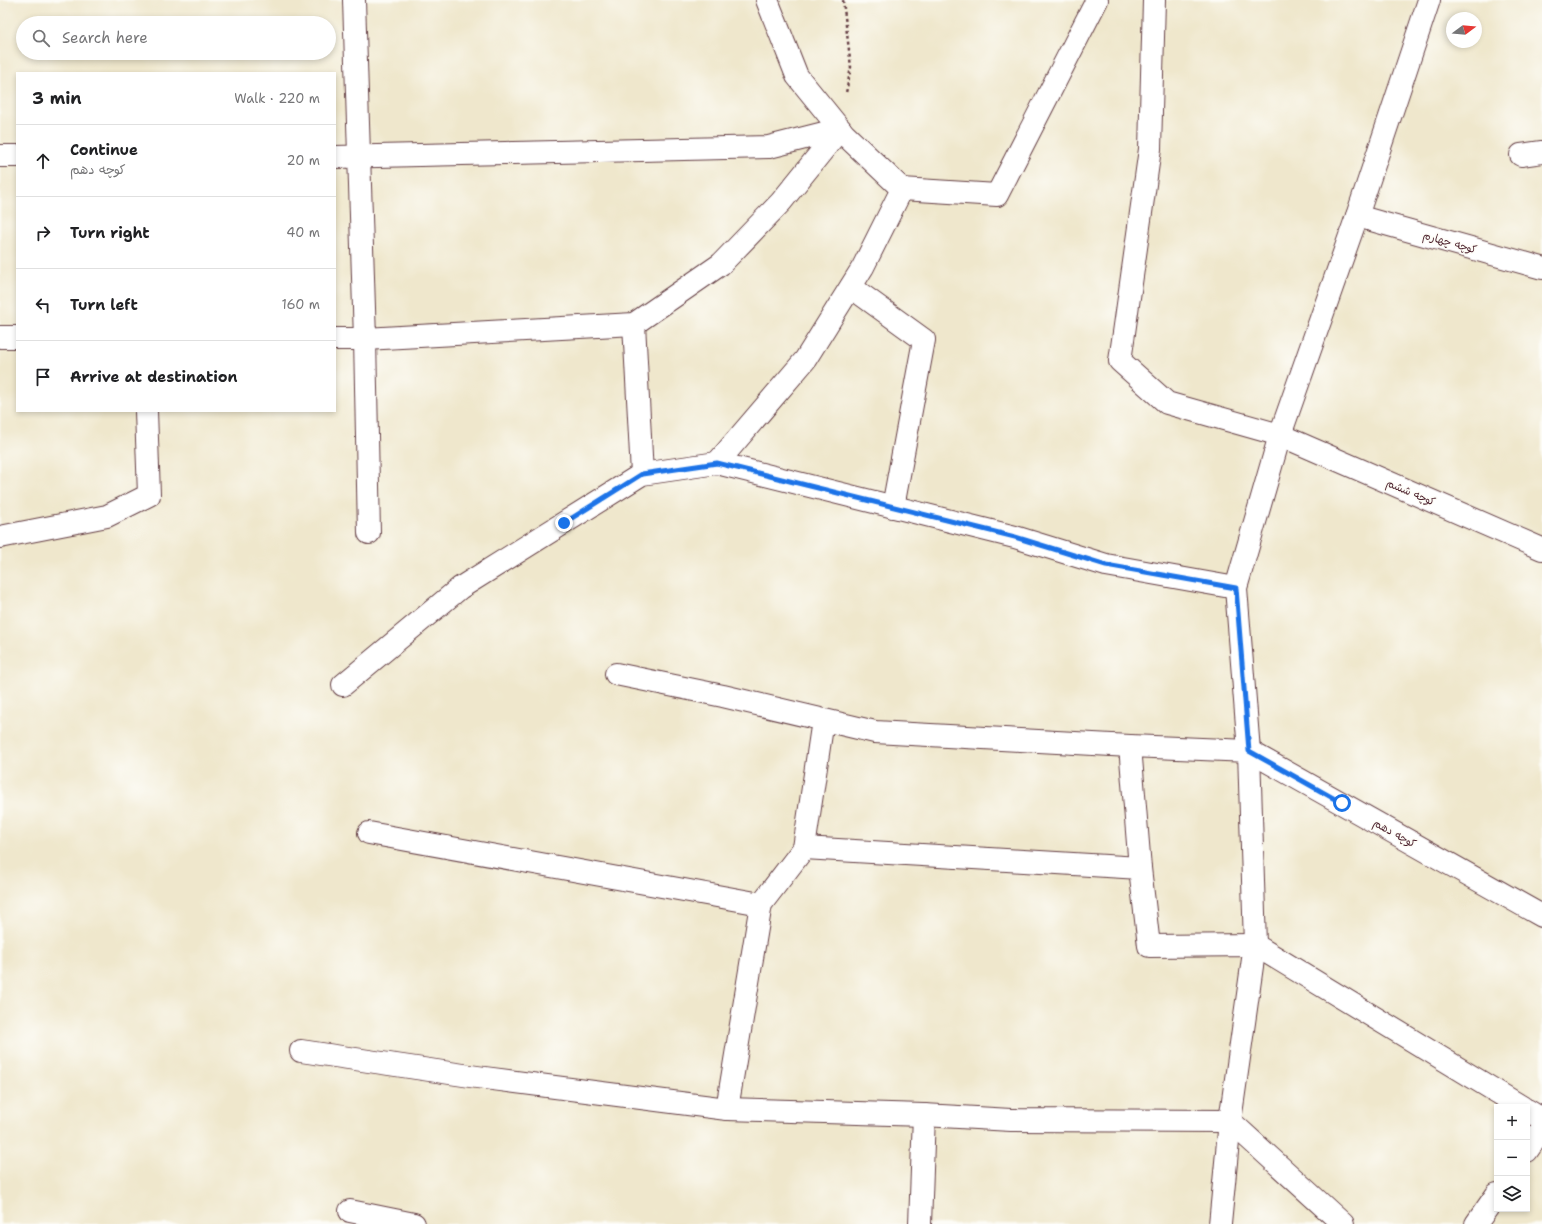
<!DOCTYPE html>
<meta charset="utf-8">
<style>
:root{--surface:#fff;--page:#f6f6f6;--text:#202124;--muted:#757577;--line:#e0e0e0}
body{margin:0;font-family:"Shantell Sans","Playpen Sans Arabic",sans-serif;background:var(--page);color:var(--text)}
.controls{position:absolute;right:12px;bottom:12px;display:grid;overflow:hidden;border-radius:0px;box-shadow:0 2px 6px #0003}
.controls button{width:36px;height:36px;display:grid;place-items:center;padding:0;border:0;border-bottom:1px solid var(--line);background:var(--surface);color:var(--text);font:20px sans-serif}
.compass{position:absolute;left:1446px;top:12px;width:36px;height:36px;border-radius:50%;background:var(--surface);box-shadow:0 2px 6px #0003;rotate:74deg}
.stop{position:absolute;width:12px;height:12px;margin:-9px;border:3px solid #1a73e8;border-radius:50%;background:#fff}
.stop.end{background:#1a73e8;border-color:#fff;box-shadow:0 1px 4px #0008}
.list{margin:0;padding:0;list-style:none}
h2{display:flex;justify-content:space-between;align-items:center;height:52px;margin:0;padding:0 16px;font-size:17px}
h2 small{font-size:13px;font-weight:400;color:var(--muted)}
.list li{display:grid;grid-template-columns:26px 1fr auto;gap:12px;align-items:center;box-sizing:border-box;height:72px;padding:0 16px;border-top:1px solid var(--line)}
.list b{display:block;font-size:15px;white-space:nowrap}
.list p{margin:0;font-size:13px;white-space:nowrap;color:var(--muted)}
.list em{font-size:13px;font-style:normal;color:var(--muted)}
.icon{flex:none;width:22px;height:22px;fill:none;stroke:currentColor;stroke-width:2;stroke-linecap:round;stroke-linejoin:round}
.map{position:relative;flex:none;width:1542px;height:1224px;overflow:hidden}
.search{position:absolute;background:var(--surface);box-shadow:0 2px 6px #0003;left:16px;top:16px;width:320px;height:44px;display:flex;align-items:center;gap:10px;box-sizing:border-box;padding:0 14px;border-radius:22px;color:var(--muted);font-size:15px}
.panel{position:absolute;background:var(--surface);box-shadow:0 2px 6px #0003;left:16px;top:72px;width:320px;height:340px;border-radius:0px}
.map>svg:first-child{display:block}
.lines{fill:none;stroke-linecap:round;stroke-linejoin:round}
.minor-casing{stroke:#633d43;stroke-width:24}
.tertiary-casing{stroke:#633d43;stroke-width:24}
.path{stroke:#633d43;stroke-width:2.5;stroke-dasharray:3 3;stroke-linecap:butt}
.minor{stroke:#fff;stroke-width:22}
.tertiary{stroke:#fff;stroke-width:22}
.route{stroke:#1a73e8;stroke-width:5}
.labels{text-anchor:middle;stroke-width:3;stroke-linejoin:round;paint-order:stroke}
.street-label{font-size:11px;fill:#4a1f2b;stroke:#fdfcf7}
</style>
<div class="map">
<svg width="1542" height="1224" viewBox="0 0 1542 1224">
<rect width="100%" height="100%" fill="#fdfcf7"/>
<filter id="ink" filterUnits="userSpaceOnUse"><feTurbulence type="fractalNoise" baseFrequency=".025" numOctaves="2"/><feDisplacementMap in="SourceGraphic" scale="8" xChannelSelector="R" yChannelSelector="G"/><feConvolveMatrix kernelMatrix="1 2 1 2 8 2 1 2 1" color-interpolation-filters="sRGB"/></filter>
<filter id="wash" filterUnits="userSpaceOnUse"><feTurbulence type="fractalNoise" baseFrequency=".012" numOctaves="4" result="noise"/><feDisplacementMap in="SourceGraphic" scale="16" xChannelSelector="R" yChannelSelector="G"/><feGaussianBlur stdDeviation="0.9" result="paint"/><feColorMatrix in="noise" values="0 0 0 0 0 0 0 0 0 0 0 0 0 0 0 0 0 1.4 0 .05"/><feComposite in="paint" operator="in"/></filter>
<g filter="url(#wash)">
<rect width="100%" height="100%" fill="#efe7cc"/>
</g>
<g filter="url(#ink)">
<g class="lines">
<defs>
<g id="minor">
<polyline points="354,0 365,339 369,533"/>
<polyline points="1154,0 1150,149 1120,361 1167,403 1280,435 1542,549"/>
<polyline points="1521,155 1542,152"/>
<polyline points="0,156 17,156"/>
<polyline points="335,157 769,147 840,129"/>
<polyline points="902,189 997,195 1097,0"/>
<polyline points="1357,216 1542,268"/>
<polyline points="851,287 924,340 893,507"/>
<polyline points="634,324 642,474"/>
<polyline points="0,337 17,337"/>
<polyline points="335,339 365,339 634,324 721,264 781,202 840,129"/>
<polyline points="717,463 805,360 863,267 902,189 844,134 797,76 767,0"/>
<polyline points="0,537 107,516 149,495 146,411"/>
<polyline points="616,674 723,696 875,732 1130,746 1249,751 1542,916"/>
<polyline points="343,685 460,588 642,474 717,463 1015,537 1106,565 1236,588"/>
<polyline points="1130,746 1140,868 1149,946 1255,945 1522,1107"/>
<polyline points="369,833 761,904"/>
<polyline points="804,848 1140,868"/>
<polyline points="301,1051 477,1077 727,1109 924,1115 1011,1120 1230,1121 1343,1224"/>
<polyline points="727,1109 761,904 804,848 823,720"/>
<polyline points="1527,1110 1542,1119"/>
<polyline points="350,1211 414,1224"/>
<polyline points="920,1224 924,1115"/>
<polyline points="1220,1224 1230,1121 1255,945 1249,751 1236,588 1280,435 1357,216 1429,0"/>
</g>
<g id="tertiary">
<polyline points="1527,1151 1542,1129"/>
<polyline points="1476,1224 1497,1194"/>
</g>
</defs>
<!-- minor casing -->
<use href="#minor" class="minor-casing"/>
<!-- tertiary casing -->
<use href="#tertiary" class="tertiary-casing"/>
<!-- path -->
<polyline class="path" points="843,0 851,67 846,93"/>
<!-- minor -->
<use href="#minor" class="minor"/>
<!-- tertiary -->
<use href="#tertiary" class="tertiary"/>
</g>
</g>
<g class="lines" filter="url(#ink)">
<!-- route -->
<polyline class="route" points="564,523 642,474 717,463 1015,537 1106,565 1236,588 1249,751 1342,803"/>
</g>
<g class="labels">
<!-- street labels -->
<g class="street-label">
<text transform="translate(1450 242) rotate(16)" y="4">کوچه چهارم</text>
<text transform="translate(1411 492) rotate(23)" y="4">کوچه ششم</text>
<text transform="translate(1395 833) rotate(29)" y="4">کوچه دهم</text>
</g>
</g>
</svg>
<div class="controls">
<button>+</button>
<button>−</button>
<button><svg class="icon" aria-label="layers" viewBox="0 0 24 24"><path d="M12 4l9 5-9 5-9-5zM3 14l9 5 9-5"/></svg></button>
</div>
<svg class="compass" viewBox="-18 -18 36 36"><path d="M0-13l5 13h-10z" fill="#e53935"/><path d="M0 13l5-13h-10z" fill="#757577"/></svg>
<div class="stop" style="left:1342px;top:803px"></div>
<div class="stop end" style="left:564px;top:523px"></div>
<div class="search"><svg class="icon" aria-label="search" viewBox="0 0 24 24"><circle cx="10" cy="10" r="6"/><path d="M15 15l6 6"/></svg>Search here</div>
<section class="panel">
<h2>3 min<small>Walk · 220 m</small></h2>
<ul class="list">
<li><svg class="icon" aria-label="ahead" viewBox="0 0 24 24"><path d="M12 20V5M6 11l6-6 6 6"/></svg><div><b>Continue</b><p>کوچه دهم</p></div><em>20 m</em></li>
<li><svg class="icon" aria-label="right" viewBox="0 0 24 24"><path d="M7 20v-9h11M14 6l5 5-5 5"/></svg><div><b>Turn right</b></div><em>40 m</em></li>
<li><svg class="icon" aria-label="left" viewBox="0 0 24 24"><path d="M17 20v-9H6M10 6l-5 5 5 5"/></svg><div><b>Turn left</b></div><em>160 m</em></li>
<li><svg class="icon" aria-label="arrive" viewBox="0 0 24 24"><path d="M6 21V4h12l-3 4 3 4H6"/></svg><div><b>Arrive at destination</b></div></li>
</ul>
</section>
</div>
